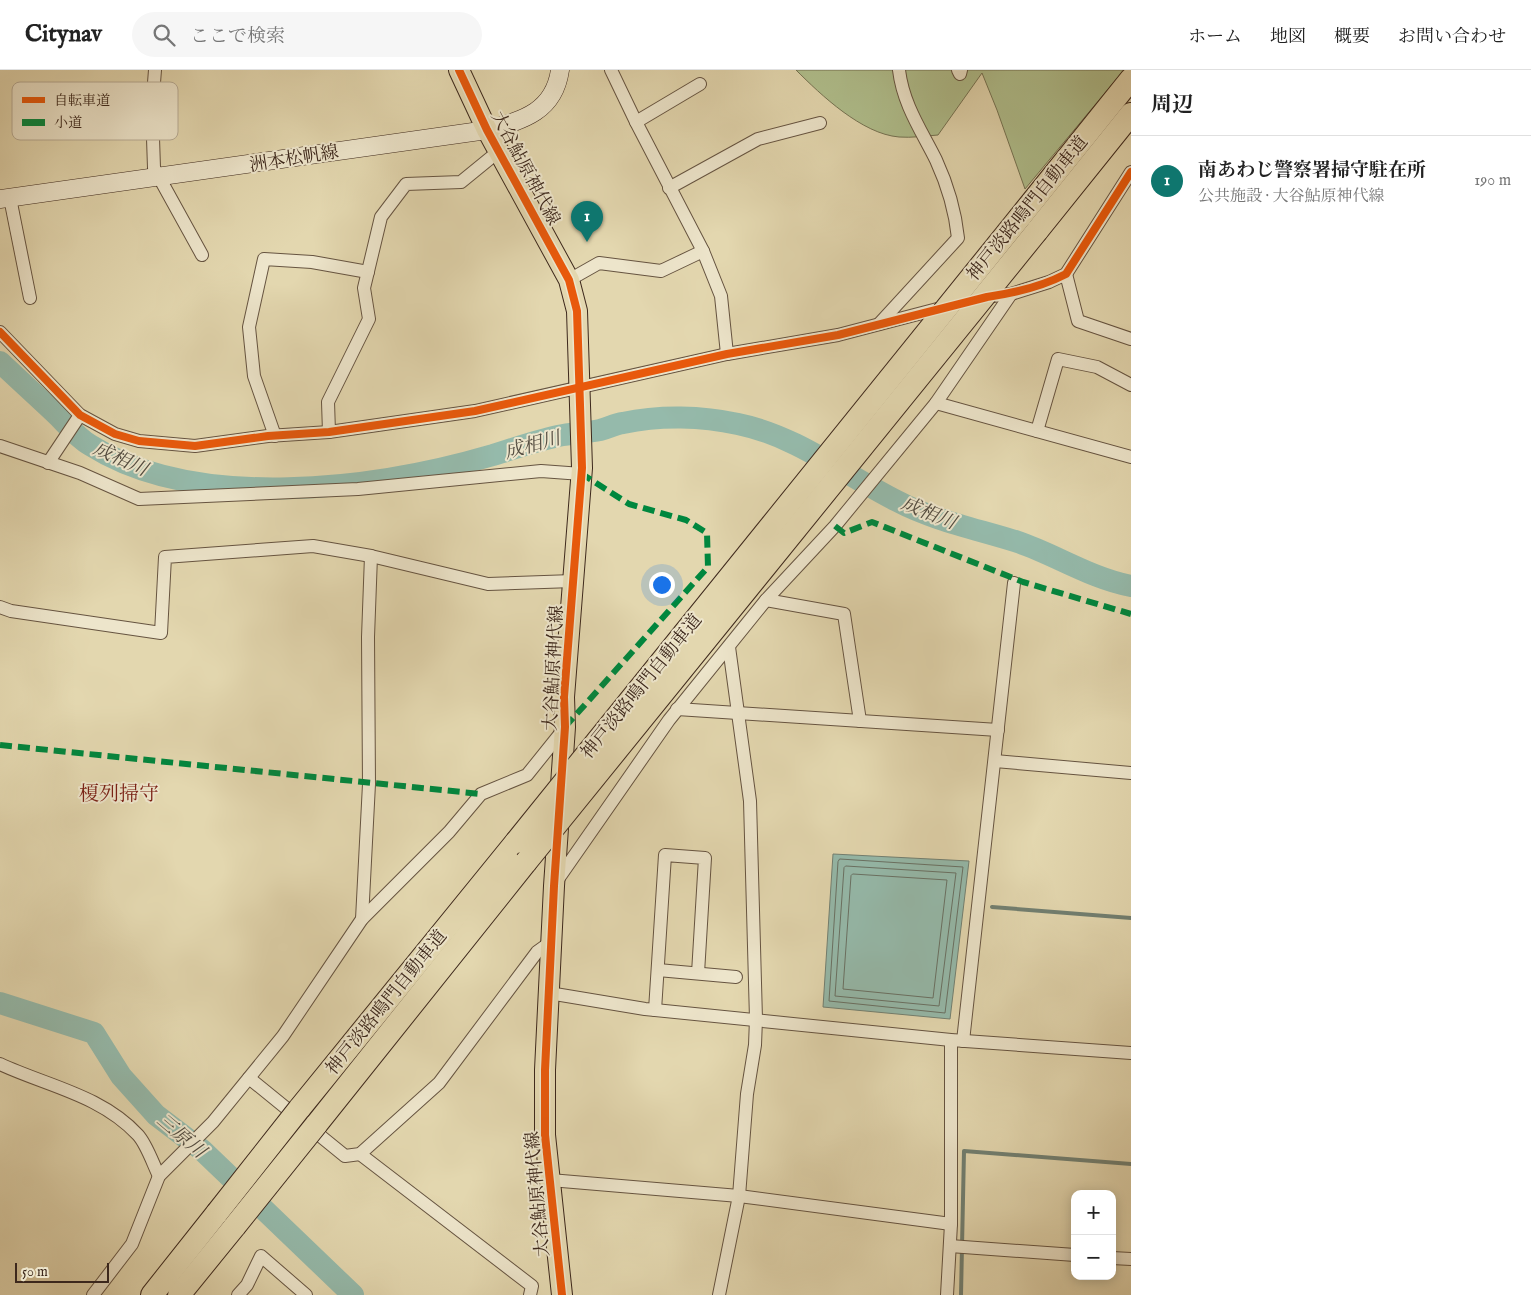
<!DOCTYPE html>
<html lang="ja">
<meta charset="utf-8">
<style>
:root{--surface:#fff;--page:#f6f6f6;--text:#222;--muted:#767676;--line:#e0e0e0;--accent:#0f766e}
body{margin:0;font-family:"IM FELL English","Noto Serif JP",serif;background:var(--page);color:var(--text)}
.controls{position:absolute;right:15px;bottom:15px;display:grid;overflow:hidden;border-radius:10px;box-shadow:0 2px 12px #0003}
.controls button{width:45px;height:45px;display:grid;place-items:center;padding:0;border:0;border-bottom:1px solid var(--line);background:var(--surface);color:var(--text);font:25px sans-serif}
.scale{position:absolute;left:15px;bottom:12px;width:94px;box-sizing:border-box;padding-left:5px;border:2px solid #3d281c;border-top:0;font-size:14px;line-height:18px;white-space:nowrap;color:#3d281c;-webkit-text-stroke:4px #ede5cb;paint-order:stroke}
.you{position:absolute;left:661px;top:514px;width:18px;height:18px;margin:-12px;border:4px solid #fff;border-radius:50%;background:#1a73e8;box-shadow:0 0 0 8px #1a73e833}
.badge{display:grid;place-items:center;width:32px;height:32px;border-radius:50%;background:var(--accent);color:#fff;font-size:16px;font-weight:700}
.pin{position:absolute;translate:-50% -41px;filter:drop-shadow(0 1px 2px #0008)}
.pin::after{content:'';position:absolute;top:26px;width:18px;height:15px;background:inherit;clip-path:polygon(0 0,100% 0,50% 100%)}
.list{margin:0;padding:0;list-style:none}
h2{display:flex;justify-content:space-between;align-items:center;height:65px;margin:0;padding:0 20px;font-size:21px}
h2 small{font-size:16px;font-weight:400;color:var(--muted)}
.list li{display:grid;grid-template-columns:32px 1fr auto;gap:15px;align-items:center;box-sizing:border-box;height:90px;padding:0 20px;border-top:1px solid var(--line)}
.list b{display:block;font-size:19px;white-space:nowrap}
.list p{margin:0;font-size:16px;white-space:nowrap;color:var(--muted)}
.list em{font-size:16px;font-style:normal;color:var(--muted)}
.icon{flex:none;width:28px;height:28px;fill:none;stroke:currentColor;stroke-width:2;stroke-linecap:round;stroke-linejoin:round}
.map{position:relative;flex:none;width:1131px;height:1225px;overflow:hidden}
header{display:flex;align-items:center;gap:30px;box-sizing:border-box;height:70px;padding:0 25px;background:var(--surface);border-bottom:1px solid var(--line)}
header strong{font-size:24px}
nav{display:flex;gap:28px;margin-inline-start:auto;font-size:18px}
.search{width:350px;height:45px;background:var(--page);display:flex;align-items:center;gap:12px;box-sizing:border-box;padding:0 18px;border-radius:28px;color:var(--muted);font-size:19px}
main{display:flex}
aside{flex:1;background:var(--surface)}
.map>svg:first-child{display:block}
.green{fill:#b0bf8d;stroke:#767454}
.water{fill:#95baab;stroke:#728072}
.lines{fill:none;stroke-linecap:round;stroke-linejoin:round}
.shore{stroke:#697164;stroke-width:1}
.stream{stroke:#728072;stroke-width:4}
.river{stroke:#95baab;stroke-width:22}
.street-casing{stroke:#665441;stroke-width:14}
.secondary-casing{stroke:#3d281c;stroke-width:19}
.primary-casing{stroke:#3d281c;stroke-width:22}
.highway-casing{stroke:#3d281c;stroke-width:24}
.street{stroke:#ede5cb;stroke-width:12}
.secondary{stroke:#ede5cb;stroke-width:18}
.primary{stroke:#e3d7af;stroke-width:20}
.highway{stroke:#e3d7af;stroke-width:22}
.highway-bridge-casing{stroke:#3d281c;stroke-width:24;stroke-linecap:butt}
.highway-bridge{stroke:#e3d7af;stroke-width:22}
.quiet{stroke:#00873e;stroke-width:6;stroke-dasharray:12 6;stroke-linecap:butt}
.cycleway-casing{stroke:#ede5cb;stroke-width:11}
.cycleway{stroke:#e8590c;stroke-width:8}
.labels{text-anchor:middle;stroke-width:4;stroke-linejoin:round;paint-order:stroke}
.street-label{font-size:18px;fill:#3d281c;stroke:#ede5cb}
.water-label{font-size:19px;font-style:italic;fill:#534c40;stroke:#ede5cb}
.quarter-label{font-size:20px;fill:#7a1f14;stroke:#ede5cb}
.key{fill:#ede5cb;stroke:#b8ac96;stroke-width:1}
.key-label{font-size:14px;fill:#3d281c}
</style>
<header>
<strong>Citynav</strong>
<div class="search"><svg class="icon" aria-label="search" viewBox="0 0 24 24"><circle cx="10" cy="10" r="6"/><path d="M15 15l6 6"/></svg>ここで検索</div>
<nav><a>ホーム</a><a>地図</a><a>概要</a><a>お問い合わせ</a></nav>
</header>
<main>
<div class="map">
<svg width="1131" height="1225" viewBox="0 0 1131 1225">
<rect width="100%" height="100%" fill="#e3d7af"/>
<filter id="stains"><feTurbulence type="fractalNoise" baseFrequency=".004" numOctaves="4"/><feColorMatrix values="0 0 0 0 .2 0 0 0 0 .09 0 0 0 0 .02 0 0 0 .5 -.17"/></filter>
<radialGradient id="worn" r=".72"><stop offset=".6" stop-color="#630" stop-opacity="0"/><stop offset="1" stop-color="#630" stop-opacity=".3"/></radialGradient>
<!-- green -->
<path class="green" d="M796,0H1124L1025,119L997,40L982,3L938,65C925,66 912,68 899,67C862,64 821,25 796,0Z"/>
<!-- water -->
<polygon class="water" points="833,784 969,791 950,949 823,937"/>
<g class="lines">
<!-- shore -->
<g class="shore">
<polygon points="840,789 963,797 945,943 829,931 838,792"/>
<polygon points="846,796 956,803 939,936 835,926 844,798"/>
<polygon points="853,804 947,810 933,928 843,919 851,806"/>
</g>
<!-- stream -->
<g class="stream">
<polyline points="992,837 1131,848"/>
<polyline points="961,1225 964,1081 1131,1094"/>
</g>
<!-- river -->
<g class="river">
<path d="M0,292C19,310 39,328 58,346C68,356 78,368 90,375C197,443 377,419 493,385C515,378 536,371 558,366C572,363 586,363 600,360C608,358 615,354 623,353C660,345 702,346 738,354C797,366 845,405 897,431C935,451 977,459 1018,472C1056,485 1090,508 1131,516"/>
<polyline points="0,933 94,963 121,1006 156,1045 202,1080 353,1225"/>
</g>
<defs>
<g id="street">
<polyline points="155,0 152,38 154,98 202,185"/>
<polyline points="611,0 636,52"/>
<polyline points="958,0 960,4 961,0"/>
<polyline points="700,14 636,52 703,181 721,226 727,284"/>
<polyline points="669,118 758,69 820,53"/>
<polyline points="10,128 30,228"/>
<polyline points="1066,204 1078,251 1131,269"/>
<polyline points="569,210 599,193 661,201 703,181"/>
<polyline points="983,227 1011,224 1049,212 1066,204 1131,102"/>
<path d="M879,254L958,168C955,139 948,116 936,90C921,60 903,34 899,0"/>
<polyline points="0,262 80,345 115,364 139,371 195,376 268,366 329,362 475,341 727,284 838,265 945,237"/>
<polyline points="936,333 1131,387"/>
<polyline points="1037,361 1058,289 1097,297 1131,315"/>
<polyline points="329,362 328,332 369,249 364,218 381,147 406,114 461,112 499,81"/>
<polyline points="275,366 254,306 249,257 264,189 312,192 368,202"/>
<polyline points="0,376 80,403 139,429 358,419 541,401 582,404"/>
<polyline points="48,393 80,345"/>
<polyline points="766,530 844,544 860,651"/>
<polyline points="0,537 11,541 161,563 165,487 313,476 371,486 488,514 573,511"/>
<polyline points="677,639 998,660"/>
<polyline points="995,691 1131,703"/>
<polyline points="556,812 669,650 766,530 835,456 936,333 1011,224"/>
<polyline points="362,849 369,714 368,567 371,486"/>
<polyline points="658,900 736,907"/>
<polyline points="549,923 645,939 951,970 1131,983"/>
<polyline points="655,940 665,785 705,788 698,903"/>
<polyline points="963,971 1014,513"/>
<path d="M0,994C47,1016 101,1025 138,1065C147,1075 153,1094 159,1106"/>
<polyline points="249,1008 345,1086 360,1084 439,1013 537,882 551,872"/>
<polyline points="360,1084 532,1216 530,1225"/>
<polyline points="550,1110 739,1126 951,1154"/>
<polyline points="950,1176 1075,1185"/>
<polyline points="1112,1188 1131,1189"/>
<polyline points="93,1225 132,1174 159,1106 213,1052 283,966 362,849 449,762 481,724 527,705 564,659"/>
<polyline points="238,1225 247,1215 261,1186 306,1225"/>
<polyline points="719,1225 739,1126 747,1024 755,975 756,949 750,731 729,577"/>
<polyline points="947,1225 951,1154 951,970"/>
</g>
<path id="secondary" d="M0,129L487,60C523,50 554,42 560,0"/>
<polyline id="primary" points="459,0 487,60 569,210 577,241 582,398 564,627 565,657 554,816 545,1000 545,1065 562,1225"/>
<g id="highway">
<polyline points="1020,147 1131,9"/>
<polyline points="1037,161 1131,44"/>
<polyline points="299,1039 516,772"/>
<polyline points="316,1055 526,792"/>
<polyline points="152,1225 217,1143"/>
<polyline points="179,1225 235,1156"/>
</g>
</defs>
<!-- street casing -->
<use href="#street" class="street-casing"/>
<!-- secondary casing -->
<use href="#secondary" class="secondary-casing"/>
<!-- primary casing -->
<use href="#primary" class="primary-casing"/>
<!-- highway casing -->
<use href="#highway" class="highway-casing"/>
<!-- street -->
<use href="#street" class="street"/>
<!-- secondary -->
<use href="#secondary" class="secondary"/>
<!-- primary -->
<use href="#primary" class="primary"/>
<!-- highway -->
<use href="#highway" class="highway"/>
<defs>
<g id="highway-bridge">
<polyline points="516,772 1020,147"/>
<polyline points="526,792 1037,161"/>
<polyline points="217,1143 299,1039"/>
<polyline points="235,1156 316,1055"/>
</g>
</defs>
<!-- highway-bridge casing -->
<use href="#highway-bridge" class="highway-bridge-casing"/>
<!-- highway-bridge -->
<use href="#highway-bridge" class="highway-bridge"/>
<!-- quiet -->
<g class="quiet">
<polyline points="835,456 844,463 872,452 1023,512 1131,544"/>
<polyline points="565,657 708,497 707,463 686,450 629,434 582,404"/>
<polyline points="0,675 481,724"/>
</g>
<defs>
<g id="cycleway">
<polyline points="459,0 487,60 569,210 577,241 582,398 564,627 565,657 554,816 545,1000 545,1065 562,1225"/>
<path d="M0,262L80,345L115,364L139,371L195,376L268,366L329,362L475,341L727,284L838,265L987,227C1015,223 1041,217 1066,204L1131,102"/>
</g>
</defs>
<!-- cycleway casing -->
<use href="#cycleway" class="cycleway-casing"/>
<!-- cycleway -->
<use href="#cycleway" class="cycleway"/>
</g>
<g class="labels">
<!-- street labels -->
<g class="street-label">
<text transform="translate(294 88) rotate(-9)" y="6">洲本松帆線</text>
<text transform="translate(526 98) rotate(62)" y="6">大谷鮎原神代線</text>
<text transform="translate(1027 138) rotate(-51)" y="6">神戸淡路鳴門自動車道</text>
<text transform="translate(553 598) rotate(-87)" y="6">大谷鮎原神代線</text>
<text transform="translate(641 616) rotate(-51)" y="6">神戸淡路鳴門自動車道</text>
<text transform="translate(386 932) rotate(-51)" y="6">神戸淡路鳴門自動車道</text>
<text transform="translate(537 1124) rotate(-95)" y="6">大谷鮎原神代線</text>
</g>
<!-- water labels -->
<g class="water-label">
<text transform="translate(532 374) rotate(-15)" y="7">成相川</text>
<text transform="translate(121 388) rotate(24)" y="7">成相川</text>
<text transform="translate(929 442) rotate(22)" y="7">成相川</text>
<text transform="translate(182 1065) rotate(40)" y="7">三原川</text>
</g>
<!-- quarter labels -->
<g class="quarter-label">
<text x="119" y="730">榎列掃守</text>
</g>
</g>
<!-- legend -->
<rect x="12" y="12" width="166" height="58" rx="8" class="key"/>
<rect x="22" y="27" width="23" height="6" fill="#e8590c"/>
<rect x="22" y="49" width="23" height="7" fill="#00873e"/>
<g class="key-label">
<text x="54" y="35">自転車道</text>
<text x="54" y="57">小道</text>
</g>
<rect width="100%" height="100%" filter="url(#stains)"/>
<rect width="100%" height="100%" fill="url(#worn)"/>
</svg>
<div class="controls">
<button>+</button>
<button>−</button>
</div>
<div class="scale">50 m</div>
<div class="you"></div>
<div class="pin badge" style="left:587px;top:172px">1</div>
</div>
<aside>
<h2>周辺<small></small></h2>
<ul class="list">
<li><span class="badge">1</span><div><b>南あわじ警察署掃守駐在所</b><p>公共施設 · 大谷鮎原神代線</p></div><em>190 m</em></li>
</ul>
</aside>
</main>
